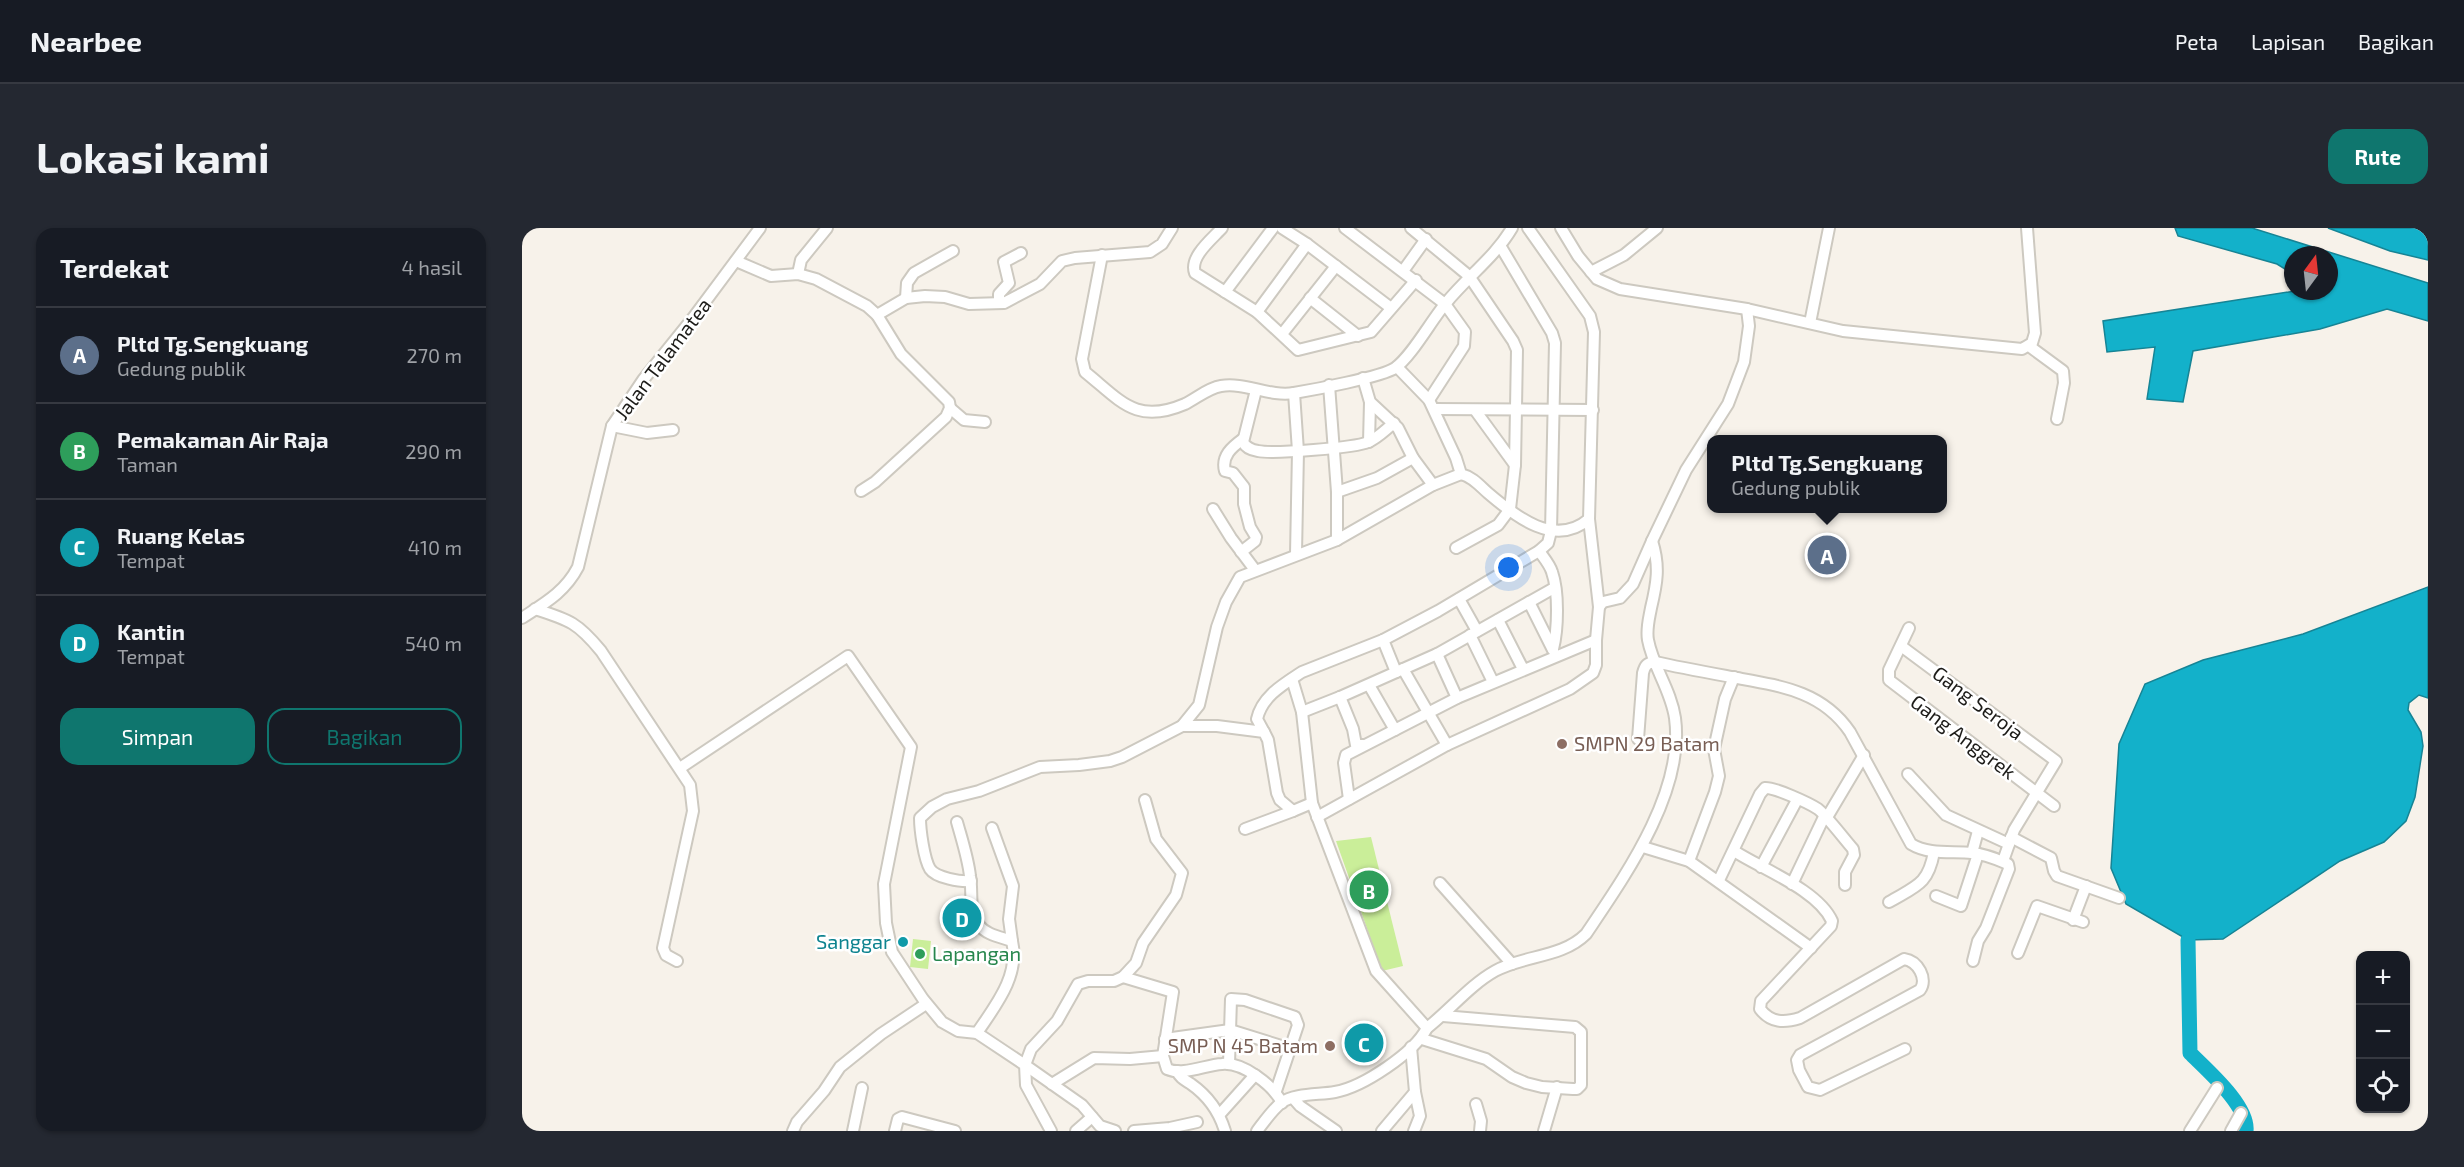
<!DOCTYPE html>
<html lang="id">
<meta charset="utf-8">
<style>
:root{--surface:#171b24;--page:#242831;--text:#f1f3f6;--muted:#9ea1a6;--line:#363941;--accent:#0f766e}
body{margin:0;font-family:"Exo 2",sans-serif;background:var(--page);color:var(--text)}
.controls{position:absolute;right:18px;bottom:18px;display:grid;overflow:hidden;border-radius:12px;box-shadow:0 2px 4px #0004}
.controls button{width:54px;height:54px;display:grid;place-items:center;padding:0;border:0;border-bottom:2px solid var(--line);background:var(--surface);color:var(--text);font:30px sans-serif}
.compass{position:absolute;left:1762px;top:18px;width:54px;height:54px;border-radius:50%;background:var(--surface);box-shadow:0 2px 4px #0004;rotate:15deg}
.you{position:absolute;left:987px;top:340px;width:21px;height:21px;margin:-15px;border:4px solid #fff;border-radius:50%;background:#1a73e8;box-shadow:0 0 0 9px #1a73e833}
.badge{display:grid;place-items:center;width:39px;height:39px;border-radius:50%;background:var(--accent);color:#fff;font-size:20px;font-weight:700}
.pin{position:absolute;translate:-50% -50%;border:3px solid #fff;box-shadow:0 2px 6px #0006}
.popup{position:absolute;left:1185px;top:207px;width:240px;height:78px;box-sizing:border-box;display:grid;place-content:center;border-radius:12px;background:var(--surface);filter:drop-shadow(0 2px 4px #0005);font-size:20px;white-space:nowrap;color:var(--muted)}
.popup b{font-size:22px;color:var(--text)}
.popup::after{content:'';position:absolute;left:50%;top:100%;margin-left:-12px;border:12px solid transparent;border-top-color:var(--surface)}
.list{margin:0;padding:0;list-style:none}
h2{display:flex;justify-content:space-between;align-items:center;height:78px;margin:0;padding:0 24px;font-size:26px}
h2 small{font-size:20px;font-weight:400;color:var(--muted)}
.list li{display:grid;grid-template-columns:39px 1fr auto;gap:18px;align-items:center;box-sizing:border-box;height:96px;padding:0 24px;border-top:2px solid var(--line)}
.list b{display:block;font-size:22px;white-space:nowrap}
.list p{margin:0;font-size:20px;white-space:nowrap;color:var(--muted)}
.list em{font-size:20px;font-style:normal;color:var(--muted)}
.actions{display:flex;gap:12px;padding:18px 24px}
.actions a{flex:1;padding:14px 0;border:2px solid var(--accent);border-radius:18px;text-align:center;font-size:21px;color:var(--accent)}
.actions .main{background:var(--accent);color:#fff}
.icon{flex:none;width:33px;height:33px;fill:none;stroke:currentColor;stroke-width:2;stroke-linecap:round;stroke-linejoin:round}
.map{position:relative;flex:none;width:1906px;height:903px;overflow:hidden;border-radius:18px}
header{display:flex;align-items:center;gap:36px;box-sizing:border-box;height:84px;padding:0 30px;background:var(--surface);border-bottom:2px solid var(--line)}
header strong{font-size:28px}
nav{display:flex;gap:33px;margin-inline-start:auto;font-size:21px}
.intro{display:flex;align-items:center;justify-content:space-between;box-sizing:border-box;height:144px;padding:0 36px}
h1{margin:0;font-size:42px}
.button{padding:15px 27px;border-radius:18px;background:var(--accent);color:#fff;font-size:21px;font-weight:700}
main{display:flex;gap:36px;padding:0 36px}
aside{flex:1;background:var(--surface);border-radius:18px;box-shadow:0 2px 4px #0004}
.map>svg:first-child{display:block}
.green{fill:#caee99}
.water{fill:#13b1ca;stroke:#168495;stroke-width:1.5}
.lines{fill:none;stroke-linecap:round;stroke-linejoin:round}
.river{stroke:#13b1ca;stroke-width:15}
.minor-casing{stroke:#cdc9c0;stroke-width:14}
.minor{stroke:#fff;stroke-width:10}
.education-dot{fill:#8d6e63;stroke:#fff;stroke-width:2}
.culture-dot{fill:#0f9aa8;stroke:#fff;stroke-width:2}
.leisure-dot{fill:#2e9e5b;stroke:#fff;stroke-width:2}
.labels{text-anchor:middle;stroke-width:5;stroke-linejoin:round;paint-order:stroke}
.street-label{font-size:20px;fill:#1d1c19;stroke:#fff}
.education-label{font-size:20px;fill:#785e54;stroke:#fff;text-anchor:start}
.culture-label{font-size:20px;fill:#0d838f;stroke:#fff;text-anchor:end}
.leisure-label{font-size:20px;fill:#27864d;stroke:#fff;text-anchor:start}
</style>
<header>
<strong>Nearbee</strong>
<nav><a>Peta</a><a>Lapisan</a><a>Bagikan</a></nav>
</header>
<div class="intro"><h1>Lokasi kami</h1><a class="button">Rute</a></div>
<main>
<aside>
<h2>Terdekat<small>4 hasil</small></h2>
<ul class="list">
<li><span class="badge" style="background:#5c6f8a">A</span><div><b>Pltd Tg.Sengkuang</b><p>Gedung publik</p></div><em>270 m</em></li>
<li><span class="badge" style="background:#2e9e5b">B</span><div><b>Pemakaman Air Raja</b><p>Taman</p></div><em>290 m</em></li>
<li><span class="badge" style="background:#0f9aa8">C</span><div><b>Ruang Kelas</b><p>Tempat</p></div><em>410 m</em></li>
<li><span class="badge" style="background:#0f9aa8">D</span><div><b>Kantin</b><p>Tempat</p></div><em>540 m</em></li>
</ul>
<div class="actions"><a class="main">Simpan</a><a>Bagikan</a></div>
</aside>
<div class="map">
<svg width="1906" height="903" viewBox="0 0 1906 903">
<rect width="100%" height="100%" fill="#f7f2ea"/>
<!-- green -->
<g class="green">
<polygon points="849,609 881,738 860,743 814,613"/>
<polygon points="391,711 409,713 406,741 388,739"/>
</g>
<!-- water -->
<g class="water">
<polygon points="1653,0 1730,0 1906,55 1906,93 1865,81 1798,101 1671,123 1661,174 1625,171 1633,119 1585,124 1581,93 1773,63 1807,63 1807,27 1771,27 1771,46 1755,36 1656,8"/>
<polygon points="1806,0 1906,0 1906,32 1868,23"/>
<polygon points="1906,359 1906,470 1897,467 1887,475 1886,482 1899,504 1901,518 1893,569 1884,593 1862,614 1818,633 1701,711 1666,712 1604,676 1589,640 1597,516 1623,456 1681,432 1781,406"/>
</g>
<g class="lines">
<!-- river -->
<path class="river" d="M1666,712L1668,825C1685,842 1727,878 1724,903"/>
<defs>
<g id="minor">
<path d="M700,0C690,11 667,29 673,45L735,84L776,122L849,104L894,52"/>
<polyline points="760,0 785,16 869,80"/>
<polyline points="823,0 923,76 943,104 942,118 907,172"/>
<polyline points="889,0 947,48 991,113 995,122 993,237 988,281 976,297 934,320"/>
<polyline points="1039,0 1056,28 1075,51 1098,61 1225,81 1321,103 1500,121 1510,115 1513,105 1505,0"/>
<path d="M580,27L560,131L563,144C599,173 614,197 663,176C675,170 686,160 699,158C723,154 747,169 772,165C790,162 860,149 873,140C890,128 910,91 924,75C945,49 973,29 990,0"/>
<polyline points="214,33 249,48 276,46 294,51 345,78 355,87 384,70 403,68 423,69 447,76 482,75 518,56 540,33 553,30 628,24 640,16 650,0"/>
<polyline points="881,43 904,11"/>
<polyline points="1069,44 1102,27 1135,0"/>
<polyline points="276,46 279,32 305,0"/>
<polyline points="703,64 751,0"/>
<polyline points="384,70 385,55 392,45 431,23"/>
<polyline points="788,70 836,108"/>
<polyline points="477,74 477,66 487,55 482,34 499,25"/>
<polyline points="735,84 785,16"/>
<polyline points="1288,95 1307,0"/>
<polyline points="760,106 814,38"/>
<polyline points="1507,118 1541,143 1542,155 1535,191"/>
<path d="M875,139L907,172L934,230L939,246C951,249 958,258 966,265C994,289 1033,320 1067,291"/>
<polyline points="841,150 848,174 876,200 891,230 911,257"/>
<polyline points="807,157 815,264 815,312"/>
<path d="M734,162L721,214C724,220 729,222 736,223C751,226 833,220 846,214C856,210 864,201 872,195"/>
<polyline points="772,165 776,223 774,326"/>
<polyline points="428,180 442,192 463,194"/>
<polyline points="912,181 1071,182"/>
<polyline points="953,182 993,237"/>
<polyline points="90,198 125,205 151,202"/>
<polyline points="847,214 848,174"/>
<polyline points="339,263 353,254 424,189 428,180 427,174 379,126 355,87"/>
<polyline points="815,264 855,250 891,230"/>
<polyline points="691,281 709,310 733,342"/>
<path d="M1017,323C1022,330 1028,337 1030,344C1037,364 1036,401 1031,421"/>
<path d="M719,324L733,313L734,309L728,299L722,276V259L711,245L703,243C699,228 710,219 721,211"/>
<polyline points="937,371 955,403"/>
<polyline points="1007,374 1031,422"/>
<polyline points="1077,379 1081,374 1098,370 1111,356 1130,313 1164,242 1206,176 1222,134 1227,98 1225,81"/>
<path d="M13,381C48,392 56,395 79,423L168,557L171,583L141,720L144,727L155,733"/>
<path d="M0,390C23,375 43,364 56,339L90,198L121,152L171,90L238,0"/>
<polyline points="976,392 1001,441"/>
<polyline points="1387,400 1367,442 1367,452 1532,578"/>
<polyline points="948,407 971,454"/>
<polyline points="861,412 874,444"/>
<polyline points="1379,418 1534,533 1492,602 1481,633"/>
<polyline points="915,426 935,470"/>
<polyline points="881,441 925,517"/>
<polyline points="770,451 780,484 790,575 854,743 905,800"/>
<polyline points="847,457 873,502"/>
<polyline points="818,469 831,501 834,517 841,517"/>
<polyline points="780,484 818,469 915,426 1032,360"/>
<polyline points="660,498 695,498 742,504 746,512 755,565 758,572 771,583 790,575"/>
<path d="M742,504L735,491C740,468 762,456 780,444L861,412L916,383L1017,323L1026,315L1029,303L1033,115L1030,105L979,19"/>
<path d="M1116,511L1121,445C1123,437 1125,435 1133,434C1160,440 1188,445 1215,450C1260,458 1301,464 1328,504L1389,616C1407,627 1429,623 1450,625C1463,626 1474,631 1486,636L1487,641L1464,700L1456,713L1451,733"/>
<polyline points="158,540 326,428 389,519 362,656 364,695 370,724 401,771 420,794 436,803 455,805 503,837 504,857 529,903"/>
<polyline points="1386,546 1424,587 1487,616"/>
<polyline points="827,571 822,535 824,527 935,470 1074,412"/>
<polyline points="795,589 925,517 1048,461 1071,445 1074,437 1074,412 1077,379 1067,291 1072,104 1068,88 1006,0"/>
<polyline points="1304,591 1342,527"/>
<path d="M435,594C440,612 446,630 448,648C451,665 446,684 457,697C464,707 479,709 490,713C498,748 473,778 455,805"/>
<polyline points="470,600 491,658 487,691 490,713"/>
<polyline points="723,601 771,583"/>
<polyline points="1489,609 1529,630 1532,643 1535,648 1597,670"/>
<polyline points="1121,619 1167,633 1289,720"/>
<path d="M1212,623C1240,641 1296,662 1310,693L1309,698L1239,773L1238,781C1249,795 1262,795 1278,790L1382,731C1396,733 1406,751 1398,762L1278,827L1275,832L1277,842L1286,859L1298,862L1383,821"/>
<polyline points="1450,625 1456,603"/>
<polyline points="1167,633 1193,564 1197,548 1192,521 1203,471 1212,449"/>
<polyline points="1239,639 1275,572"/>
<path d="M1197,652L1238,566L1243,560C1252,559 1287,575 1296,581C1304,587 1323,612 1331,621L1332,627L1323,644V657"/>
<path d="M449,653C439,654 414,650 408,641C402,631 398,602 398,590L410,579L425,571L457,563L518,539L557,537L588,533L600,529L660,498L677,477L695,399L704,374L718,349L815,312L911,257L939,246"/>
<polyline points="918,655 990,736"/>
<polyline points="1270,656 1302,589"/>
<polyline points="1414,668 1439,678 1456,626"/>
<path d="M1367,674C1394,658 1406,657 1412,624"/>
<polyline points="1551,692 1564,658"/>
<polyline points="1496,725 1515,678 1561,694"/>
<path d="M601,749L651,764L641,828L645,841C661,848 683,837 700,836C721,834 751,857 760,875"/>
<polyline points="643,811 708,802 769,821"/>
<polyline points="900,811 964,831 990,849 1004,855 1020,859 1051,861 1055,861 1059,857 1059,804 1053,799 921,788"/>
<polyline points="707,836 709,771 723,772 773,789 776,797 754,863"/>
<path d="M655,843C658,850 663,852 669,856C686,868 697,883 703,903"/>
<polyline points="530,856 572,830 608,831 641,828"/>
<polyline points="771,870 778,878 814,903"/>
<polyline points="954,876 959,893 958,903"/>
<polyline points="698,886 733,847"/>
<polyline points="271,903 275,894 302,863 318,839 359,806 404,776"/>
<polyline points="331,903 340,860"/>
<polyline points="373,903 376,891 380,889 433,903"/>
<polyline points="554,903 570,889"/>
<polyline points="593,903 578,898 560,877 503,837 509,821 535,793 556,756 566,753 592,753 601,749 614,735 621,715 654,667 660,645 634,611 623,572"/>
<polyline points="612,903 648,900 675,894"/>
<path d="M735,903C742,894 750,882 759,875C773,865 797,867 813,864C841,859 892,825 905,800C928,782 948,757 973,743C1002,727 1040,730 1064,706C1103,648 1163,564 1153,490C1149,462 1131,439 1126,412C1124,401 1127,391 1129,380C1135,355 1138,338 1130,313"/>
<polyline points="860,903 893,864 889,819"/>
<polyline points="892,903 898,888 893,864"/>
<polyline points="1022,903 1035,859"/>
<polyline points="1668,903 1695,860"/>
<polyline points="1709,903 1719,885"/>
</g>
</defs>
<!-- minor casing -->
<use href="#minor" class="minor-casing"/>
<!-- minor -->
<use href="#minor" class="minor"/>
</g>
<!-- markers -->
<g class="education-dot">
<circle cx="1040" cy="516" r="6"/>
<circle cx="808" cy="818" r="6"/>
</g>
<circle class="culture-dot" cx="381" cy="714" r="6"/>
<circle class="leisure-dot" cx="398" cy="726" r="6"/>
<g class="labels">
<!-- street labels -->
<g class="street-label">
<text transform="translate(141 131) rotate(-53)" y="7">Jalan Talamatea</text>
<text transform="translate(1456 475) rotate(37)" y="7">Gang Seroja</text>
<text transform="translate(1441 509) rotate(37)" y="7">Gang Anggrek</text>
</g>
<!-- education labels -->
<g class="education-label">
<text x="1052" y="523">SMPN 29 Batam</text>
<text x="796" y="825" text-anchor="end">SMP N 45 Batam</text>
</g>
<!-- culture labels -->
<g class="culture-label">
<text x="369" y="721">Sanggar</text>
</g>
<!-- leisure labels -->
<g class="leisure-label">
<text x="410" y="733">Lapangan</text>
</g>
</g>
</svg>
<div class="controls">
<button>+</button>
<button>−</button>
<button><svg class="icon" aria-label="locate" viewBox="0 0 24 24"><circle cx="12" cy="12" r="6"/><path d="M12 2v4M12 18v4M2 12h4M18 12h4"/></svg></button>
</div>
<svg class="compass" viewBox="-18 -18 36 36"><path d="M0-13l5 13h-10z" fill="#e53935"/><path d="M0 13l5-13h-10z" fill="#9ea1a6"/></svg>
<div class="you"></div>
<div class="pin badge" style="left:1305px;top:327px;background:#5c6f8a">A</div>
<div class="popup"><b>Pltd Tg.Sengkuang</b>Gedung publik</div>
<div class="pin badge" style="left:847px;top:662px;background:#2e9e5b">B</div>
<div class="pin badge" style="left:842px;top:815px;background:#0f9aa8">C</div>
<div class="pin badge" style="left:440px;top:690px;background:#0f9aa8">D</div>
</div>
</main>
